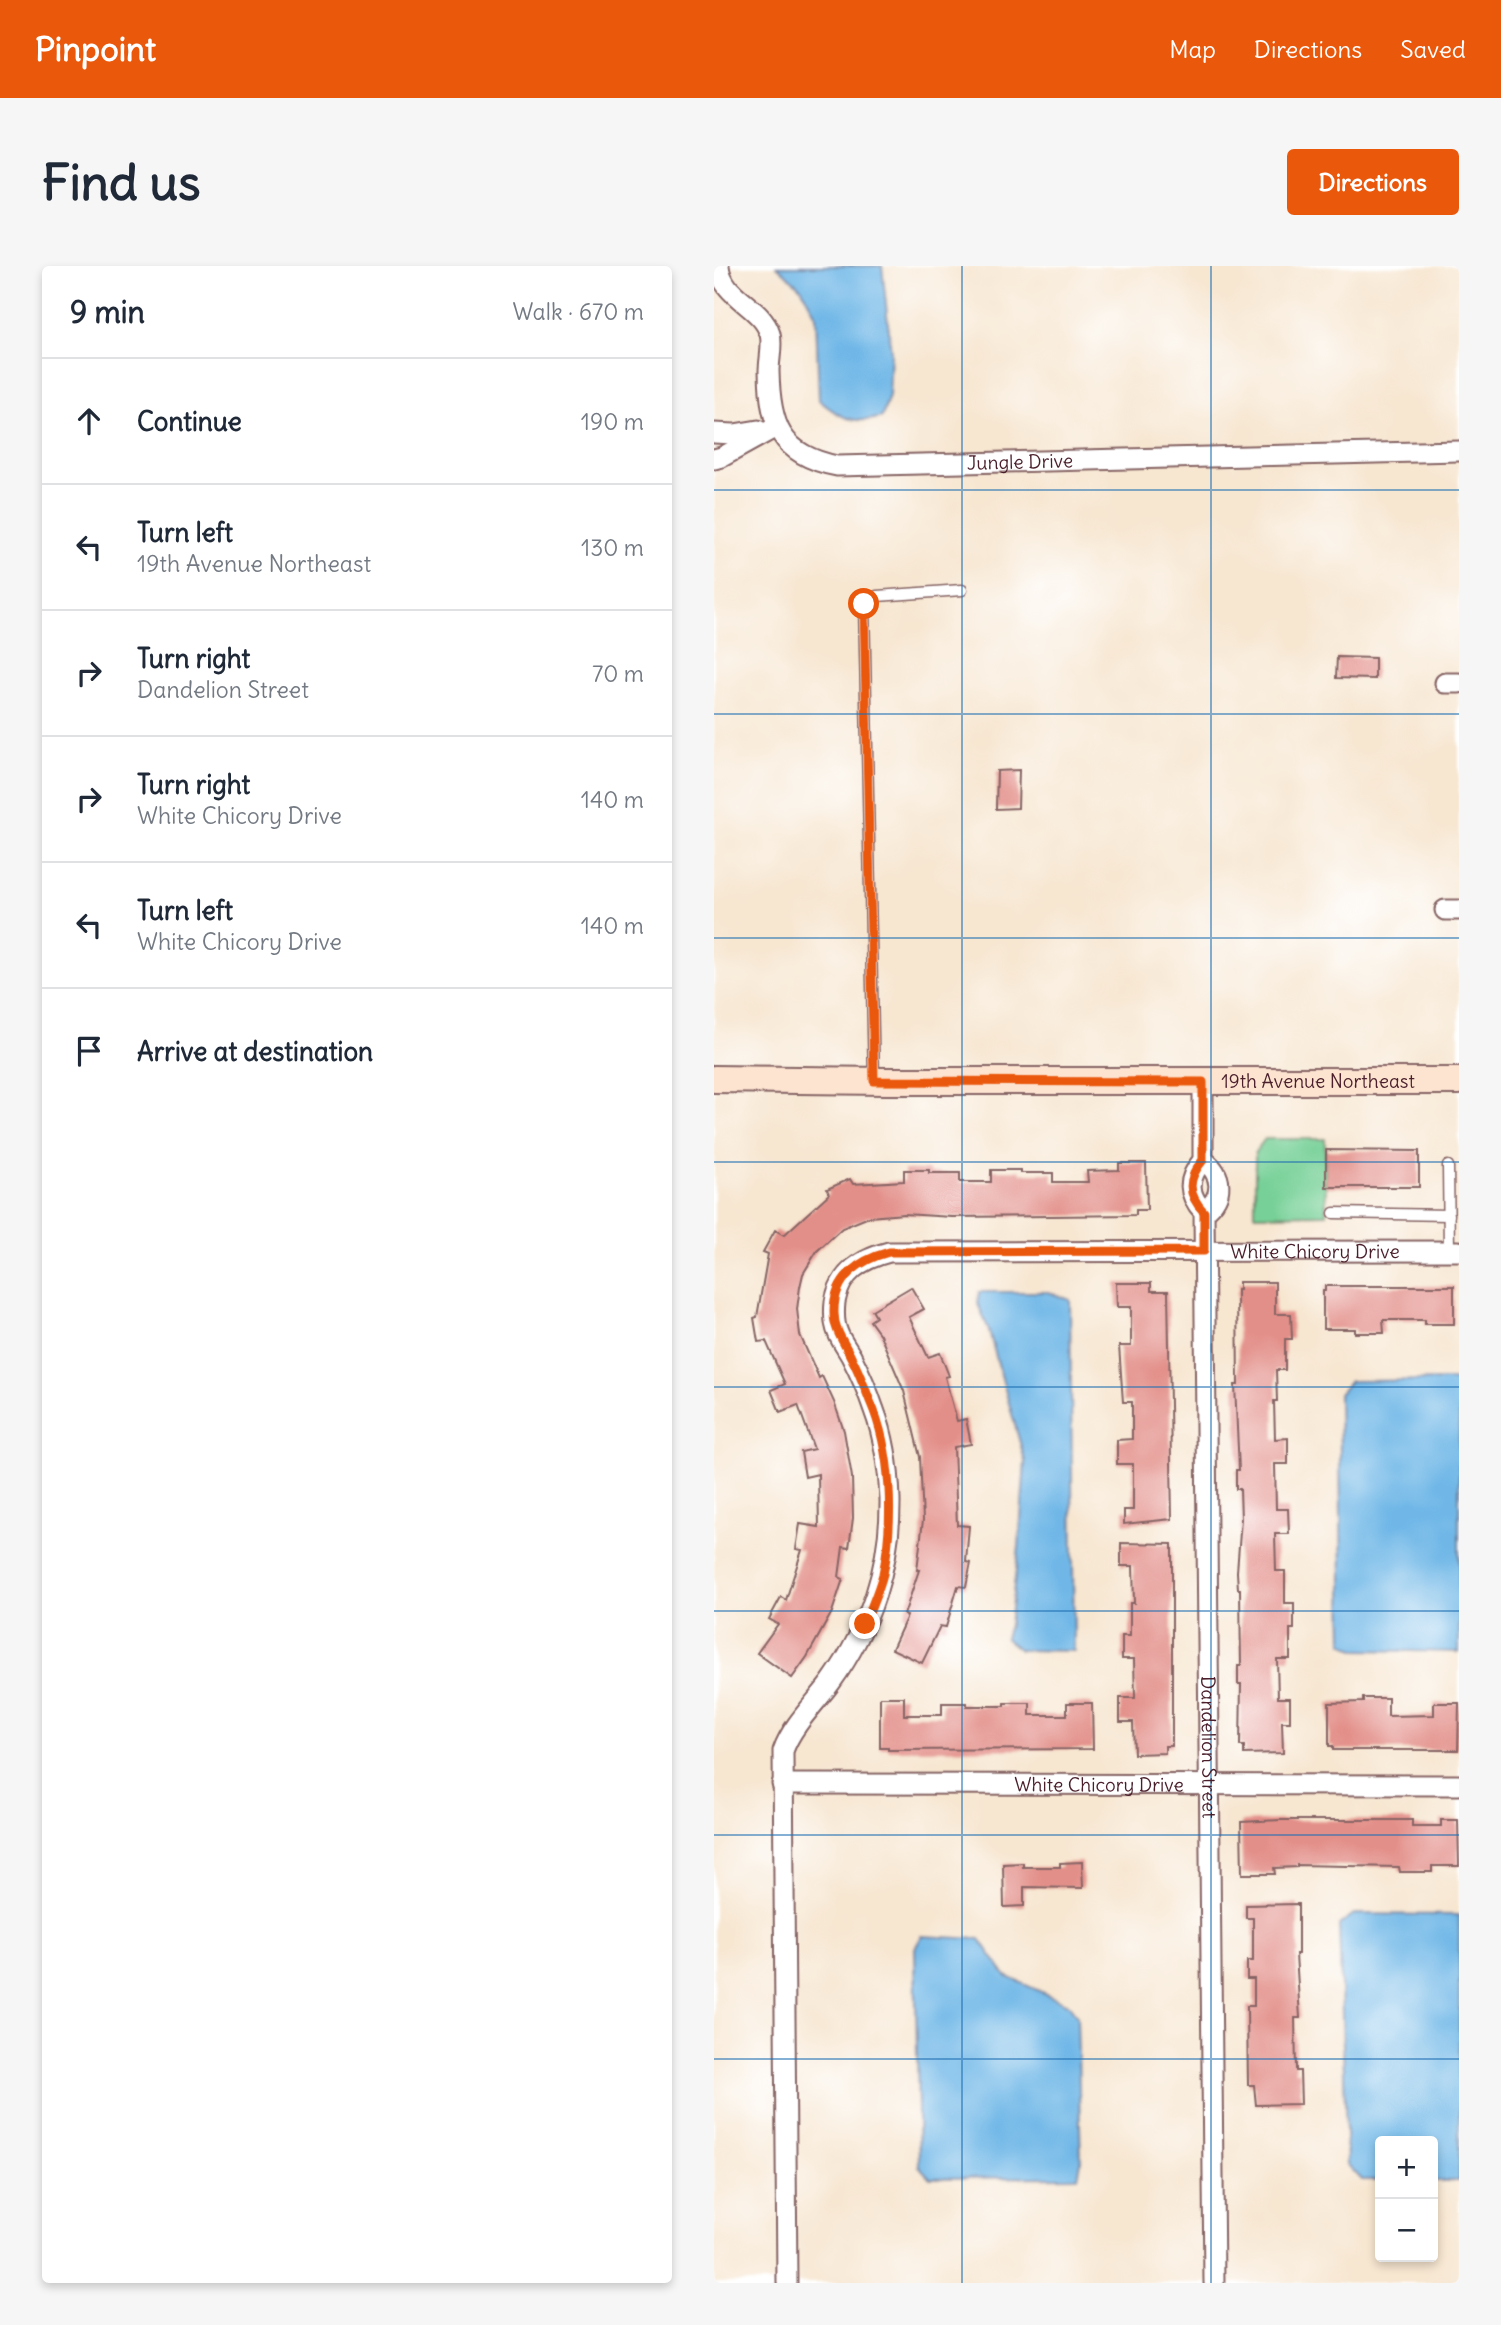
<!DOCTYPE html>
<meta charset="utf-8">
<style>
:root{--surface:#fff;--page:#f6f6f7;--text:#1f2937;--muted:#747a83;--line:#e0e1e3;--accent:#ea580c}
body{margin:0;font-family:Delius,sans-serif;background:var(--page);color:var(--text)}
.controls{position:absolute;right:21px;bottom:21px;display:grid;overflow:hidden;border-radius:7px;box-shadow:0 4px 10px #0003}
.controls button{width:63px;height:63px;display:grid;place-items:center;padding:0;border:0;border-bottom:2px solid var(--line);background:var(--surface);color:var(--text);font:35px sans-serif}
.stop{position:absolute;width:21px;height:21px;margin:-16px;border:5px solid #ea580c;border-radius:50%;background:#fff}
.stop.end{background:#ea580c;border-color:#fff;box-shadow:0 2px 7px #0008}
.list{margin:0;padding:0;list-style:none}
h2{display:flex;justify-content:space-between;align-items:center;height:91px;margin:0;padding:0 28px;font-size:30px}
h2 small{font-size:23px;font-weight:400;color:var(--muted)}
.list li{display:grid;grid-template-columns:46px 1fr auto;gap:21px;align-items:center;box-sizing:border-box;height:126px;padding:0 28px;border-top:2px solid var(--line)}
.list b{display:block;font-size:26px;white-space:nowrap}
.list p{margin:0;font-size:23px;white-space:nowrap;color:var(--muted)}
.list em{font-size:23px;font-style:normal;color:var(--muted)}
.icon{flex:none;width:38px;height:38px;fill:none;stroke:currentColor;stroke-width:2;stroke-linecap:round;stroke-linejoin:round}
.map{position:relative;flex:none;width:745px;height:2017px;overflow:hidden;border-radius:7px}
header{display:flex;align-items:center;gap:42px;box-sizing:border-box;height:98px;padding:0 35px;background:var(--accent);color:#fff}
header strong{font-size:33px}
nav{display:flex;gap:38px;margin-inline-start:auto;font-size:24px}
.intro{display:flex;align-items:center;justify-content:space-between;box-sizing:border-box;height:168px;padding:0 42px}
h1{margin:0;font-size:49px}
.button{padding:18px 32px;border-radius:7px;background:var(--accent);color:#fff;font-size:24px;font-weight:700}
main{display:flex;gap:42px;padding:0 42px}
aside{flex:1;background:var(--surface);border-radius:7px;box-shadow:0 4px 10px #0003}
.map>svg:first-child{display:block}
.green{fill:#77d097;stroke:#607861;stroke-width:2}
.water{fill:#70b7e7;stroke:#5d6b89;stroke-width:2}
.building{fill:#e38f89}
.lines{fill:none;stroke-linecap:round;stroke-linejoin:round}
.lane-casing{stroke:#876565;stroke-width:13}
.street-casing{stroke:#876565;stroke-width:23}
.secondary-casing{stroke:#876565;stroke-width:30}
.lane{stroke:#fff;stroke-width:10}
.street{stroke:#fff;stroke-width:19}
.secondary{stroke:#fde4d1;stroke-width:26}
.route{stroke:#ea580c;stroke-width:9}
.grid{fill:none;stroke:#1f6fb2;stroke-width:2;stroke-opacity:0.55}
.labels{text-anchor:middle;stroke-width:7;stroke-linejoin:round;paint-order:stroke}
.street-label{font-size:19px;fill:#4a1f2b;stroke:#fff}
</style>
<header>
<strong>Pinpoint</strong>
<nav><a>Map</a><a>Directions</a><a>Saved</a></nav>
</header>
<div class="intro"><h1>Find us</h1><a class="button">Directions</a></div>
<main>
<aside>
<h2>9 min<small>Walk · 670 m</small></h2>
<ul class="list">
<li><svg class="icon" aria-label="ahead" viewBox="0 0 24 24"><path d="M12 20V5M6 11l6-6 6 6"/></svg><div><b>Continue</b></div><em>190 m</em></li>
<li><svg class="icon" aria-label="left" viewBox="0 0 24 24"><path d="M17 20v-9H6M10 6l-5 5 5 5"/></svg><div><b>Turn left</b><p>19th Avenue Northeast</p></div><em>130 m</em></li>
<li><svg class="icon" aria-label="right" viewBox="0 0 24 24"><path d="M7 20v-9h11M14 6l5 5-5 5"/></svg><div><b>Turn right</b><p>Dandelion Street</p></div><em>70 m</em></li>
<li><svg class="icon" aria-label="right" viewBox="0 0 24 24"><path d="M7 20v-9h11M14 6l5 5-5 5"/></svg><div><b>Turn right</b><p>White Chicory Drive</p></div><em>140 m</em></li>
<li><svg class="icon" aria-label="left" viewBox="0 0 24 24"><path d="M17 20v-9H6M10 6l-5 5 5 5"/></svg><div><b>Turn left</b><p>White Chicory Drive</p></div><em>140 m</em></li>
<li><svg class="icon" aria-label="arrive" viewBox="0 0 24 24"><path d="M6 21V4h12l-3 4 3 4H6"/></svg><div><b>Arrive at destination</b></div></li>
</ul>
</aside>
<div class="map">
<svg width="745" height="2017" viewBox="0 0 745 2017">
<rect width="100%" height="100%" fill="#fff"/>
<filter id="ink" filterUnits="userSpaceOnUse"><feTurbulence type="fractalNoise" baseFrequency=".0143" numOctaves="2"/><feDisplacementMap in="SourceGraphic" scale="14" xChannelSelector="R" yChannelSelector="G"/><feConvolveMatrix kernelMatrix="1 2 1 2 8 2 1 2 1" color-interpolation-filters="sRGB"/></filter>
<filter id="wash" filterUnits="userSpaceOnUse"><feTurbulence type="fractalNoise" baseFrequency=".00686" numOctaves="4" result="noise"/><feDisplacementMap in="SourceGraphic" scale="28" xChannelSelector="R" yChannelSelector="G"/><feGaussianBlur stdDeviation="1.57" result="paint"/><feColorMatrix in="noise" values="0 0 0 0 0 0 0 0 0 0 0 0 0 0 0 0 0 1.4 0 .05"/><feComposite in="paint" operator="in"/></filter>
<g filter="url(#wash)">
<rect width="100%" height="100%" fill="#f7e6d0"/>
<!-- green -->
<polygon class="green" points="551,873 611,873 612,948 541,949 541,886"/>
<!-- water -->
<g class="water">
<path d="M63,0H168L177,86L175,130L168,151C140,159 126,152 105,134L102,50L88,23Z"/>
<polygon points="265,1026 335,1026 356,1034 360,1385 306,1384 291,1372 295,1358 305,1281 311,1195 274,1062 264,1038"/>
<polygon points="745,1114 745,1386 642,1384 629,1377 625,1128 636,1115"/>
<polygon points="640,1648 745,1649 745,1915 719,1915 719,1875 666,1875 666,1914 648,1914 633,1898 625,1659"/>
<polygon points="208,1670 266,1673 292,1710 354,1738 363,1750 367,1896 364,1911 216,1912 205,1900 201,1682"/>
</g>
<g id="blocks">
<!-- building -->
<g class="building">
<polygon points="623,391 661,392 661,413 622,412"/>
<polygon points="305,504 304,542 282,543 283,505"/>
<polygon points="612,884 705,885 705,921 612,921"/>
<polygon points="405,897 432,897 433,944 422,944 422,949 238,951 190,948 155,951 128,962 103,985 89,1008 86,1021 83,1043 86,1069 105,1112 108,1110 120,1136 130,1165 138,1211 139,1252 135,1282 129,1281 125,1311 129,1313 118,1346 93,1391 78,1412 43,1387 64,1358 55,1353 67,1331 72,1334 88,1284 82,1283 86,1258 105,1261 104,1208 91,1211 87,1186 100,1183 84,1139 66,1146 57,1124 71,1118 52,1075 44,1076 40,1052 43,1051 54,988 49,986 61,964 70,969 115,928 113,923 136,913 139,918 190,915 190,904 215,904 215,907 246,907 246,916 277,916 277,904 307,904 307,907 339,907 339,916 374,916 373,905 405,904"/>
<polygon points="525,1016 561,1016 561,1048 577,1048 578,1073 571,1073 571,1104 562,1104 563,1135 560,1135 561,1173 574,1172 574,1198 561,1198 562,1243 574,1243 575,1268 561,1268 562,1305 571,1305 571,1337 580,1337 580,1363 576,1363 576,1393 563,1393 564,1432 576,1432 576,1456 568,1456 569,1487 530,1488 530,1480 526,1480 527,1418 524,1418 524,1400 527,1400 526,1323 524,1323 523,1306 527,1253 526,1223 522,1223 522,1204 525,1204 521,1119 524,1119 523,1024 525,1024"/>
<polygon points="402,1017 437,1017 437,1025 454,1025 458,1253 410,1258 410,1244 419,1244 419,1198 403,1198 403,1174 418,1173 418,1136 409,1136 405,1080 417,1080 417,1041 403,1041"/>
<polygon points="611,1020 740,1020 740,1058 711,1058 711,1054 669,1054 670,1067 641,1067 641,1063 609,1063 609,1025 611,1025"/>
<polygon points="197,1021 210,1043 195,1051 214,1091 226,1087 235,1110 231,1111 243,1155 252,1153 257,1178 240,1181 243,1259 255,1260 252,1296 257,1297 252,1321 244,1320 232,1361 226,1360 208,1397 178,1383 193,1350 190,1349 205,1304 203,1304 209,1254 206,1191 190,1125 166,1069 156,1055 162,1051 158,1044"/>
<polygon points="407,1277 458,1278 458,1480 451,1480 451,1487 420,1488 419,1456 406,1456 406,1432 421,1432 420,1393 408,1393 408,1370 416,1370 416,1337 420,1337 419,1300 407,1300"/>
<polygon points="166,1431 190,1431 190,1449 228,1449 228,1437 253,1437 253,1440 291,1440 291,1437 316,1437 316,1449 353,1449 353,1437 378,1437 379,1483 174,1484 174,1482 166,1482"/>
<polygon points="649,1432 674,1432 674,1450 720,1449 720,1437 745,1437 744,1484 619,1484 619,1480 615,1480 615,1437 649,1436"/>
<polygon points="567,1554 698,1554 698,1560 727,1560 727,1554 744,1554 745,1600 718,1600 718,1606 686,1606 685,1601 583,1599 583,1601 560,1602 561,1608 528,1608 527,1556"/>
<polygon points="368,1596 369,1622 310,1621 310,1640 290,1641 289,1598 309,1597 309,1601 346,1601 346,1597"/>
<polygon points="584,1638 584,1688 582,1688 586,1752 581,1752 582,1805 586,1805 587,1838 542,1839 540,1819 534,1819 533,1740 540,1740 540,1713 533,1713 533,1695 539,1695 539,1652 532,1652 532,1639"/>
</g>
</g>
</g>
<g filter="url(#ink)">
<use href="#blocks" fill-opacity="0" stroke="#876565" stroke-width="2"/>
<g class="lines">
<defs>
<g id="lane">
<polyline points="160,815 150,338 163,330 248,324"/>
<polyline points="734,900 735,985"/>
<polyline points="620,947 735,949"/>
</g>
<g id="street">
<path id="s1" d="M5,0C8,32 47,39 56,68C59,79 55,94 55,105C56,159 66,189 123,200L745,185"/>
<polyline points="0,167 20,168 44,164"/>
<polyline points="0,193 8,191 62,161"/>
<polyline points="731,417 745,417"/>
<polyline points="731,644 745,644"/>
<path id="s2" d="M489,816V894C473,913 473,928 490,946L500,2017"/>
<path d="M489,894C509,908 511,930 490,946"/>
<path id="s3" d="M68,1518L745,1519"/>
<path id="s4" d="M73,2017L69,1485C78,1459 101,1438 117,1416C156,1362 177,1299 176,1233C175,1205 170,1170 160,1144C154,1126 146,1107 137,1090C133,1083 127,1075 124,1067C120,1058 120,1046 121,1036C126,1006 148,993 175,986L745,985"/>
</g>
<g id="secondary">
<path id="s5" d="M0,813L172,815H745"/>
</g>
</defs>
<!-- lane casing -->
<use href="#lane" class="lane-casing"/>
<!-- street casing -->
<use href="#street" class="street-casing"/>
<!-- secondary casing -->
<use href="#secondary" class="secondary-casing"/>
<!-- lane -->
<use href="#lane" class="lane"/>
<!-- street -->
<use href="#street" class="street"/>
<!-- secondary -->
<use href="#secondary" class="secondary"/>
</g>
</g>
<g class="lines" filter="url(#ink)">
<!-- route -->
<path class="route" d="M150,338L160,815L489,816V894C473,913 473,928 490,946V985L175,986C145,994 119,1012 120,1047C120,1064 130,1076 137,1091C145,1105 150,1120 156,1135C178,1185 180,1255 169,1308C165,1324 157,1341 151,1358"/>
</g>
<!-- grid -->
<path class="grid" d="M248,0V2017M497,0V2017M0,224H745M0,448H745M0,672H745M0,896H745M0,1121H745M0,1345H745M0,1569H745M0,1793H745"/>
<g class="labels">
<!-- street labels -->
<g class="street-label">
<text dy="7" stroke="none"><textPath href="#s1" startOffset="438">Jungle Drive</textPath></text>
<text dy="7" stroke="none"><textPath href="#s5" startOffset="604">19th Avenue Northeast</textPath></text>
<text dy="7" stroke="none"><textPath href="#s4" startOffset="1524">White Chicory Drive</textPath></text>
<text dy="7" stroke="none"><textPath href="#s2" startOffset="672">Dandelion Street</textPath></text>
<text dy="7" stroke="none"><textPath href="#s3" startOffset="317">White Chicory Drive</textPath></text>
</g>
</g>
</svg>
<div class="controls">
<button>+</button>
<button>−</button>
</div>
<div class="stop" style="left:150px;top:338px"></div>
<div class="stop end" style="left:151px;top:1358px"></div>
</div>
</main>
